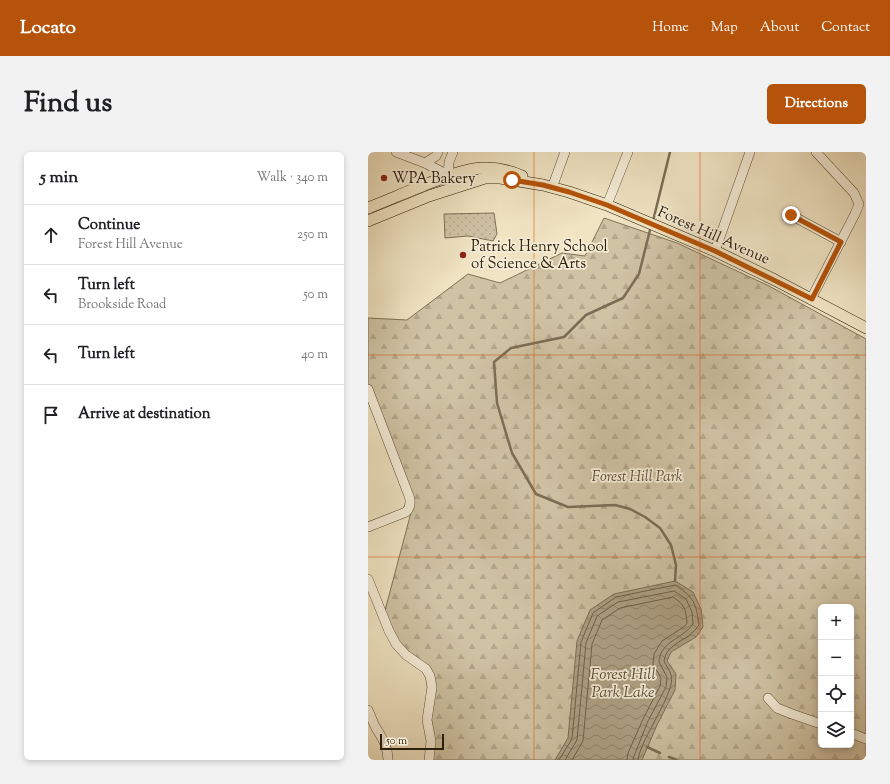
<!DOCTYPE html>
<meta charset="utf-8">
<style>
:root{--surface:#fff;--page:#f2f2f2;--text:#202124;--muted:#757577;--line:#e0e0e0;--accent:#b45309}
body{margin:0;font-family:"Sorts Mill Goudy",serif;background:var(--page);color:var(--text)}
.controls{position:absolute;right:12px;bottom:12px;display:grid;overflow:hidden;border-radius:6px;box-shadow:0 2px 6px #0003}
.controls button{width:36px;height:36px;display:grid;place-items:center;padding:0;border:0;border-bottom:1px solid var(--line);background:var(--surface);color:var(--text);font:20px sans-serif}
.scale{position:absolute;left:12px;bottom:10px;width:64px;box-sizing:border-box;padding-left:4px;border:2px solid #2f200c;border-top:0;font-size:11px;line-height:14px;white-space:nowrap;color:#2f200c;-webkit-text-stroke:3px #f5edd8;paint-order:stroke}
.stop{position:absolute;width:12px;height:12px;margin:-9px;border:3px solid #b45309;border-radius:50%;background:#fff}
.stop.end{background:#b45309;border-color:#fff;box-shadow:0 1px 4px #0008}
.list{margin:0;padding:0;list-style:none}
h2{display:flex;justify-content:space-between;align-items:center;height:52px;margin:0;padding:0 16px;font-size:17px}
h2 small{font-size:13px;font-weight:400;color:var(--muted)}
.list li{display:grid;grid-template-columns:26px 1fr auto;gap:12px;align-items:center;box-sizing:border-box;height:60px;padding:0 16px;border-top:1px solid var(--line)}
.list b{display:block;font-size:15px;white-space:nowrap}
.list p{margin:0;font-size:13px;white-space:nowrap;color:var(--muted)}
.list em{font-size:13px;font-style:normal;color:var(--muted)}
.icon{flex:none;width:22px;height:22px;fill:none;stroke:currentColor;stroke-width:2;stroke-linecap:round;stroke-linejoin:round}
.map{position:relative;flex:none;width:498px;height:608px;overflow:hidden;border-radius:6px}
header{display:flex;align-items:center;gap:24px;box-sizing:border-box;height:56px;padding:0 20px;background:var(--accent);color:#fff}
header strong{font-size:19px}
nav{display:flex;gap:22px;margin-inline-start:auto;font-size:14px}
.intro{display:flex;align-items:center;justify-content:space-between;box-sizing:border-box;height:96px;padding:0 24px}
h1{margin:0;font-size:28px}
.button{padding:10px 18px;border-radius:6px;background:var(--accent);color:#fff;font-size:14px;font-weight:700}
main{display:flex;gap:24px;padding:0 24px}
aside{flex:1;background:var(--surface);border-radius:6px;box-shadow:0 2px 6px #0003}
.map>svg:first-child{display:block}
.forest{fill:url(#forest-firs);stroke:#7f7258;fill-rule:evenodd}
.park{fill:url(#park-dots);stroke:#7f7258}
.water{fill:url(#water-waves);stroke:#7b6d55}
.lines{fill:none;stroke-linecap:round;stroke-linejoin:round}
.shore{stroke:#6e6048;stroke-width:1}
.stream{stroke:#7b6d55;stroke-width:2.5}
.minor-casing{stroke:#5f513a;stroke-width:10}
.major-casing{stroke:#2f200c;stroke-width:12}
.minor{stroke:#f5edd8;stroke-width:9}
.major{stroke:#f0e4c3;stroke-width:11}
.route{stroke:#b45309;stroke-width:5}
.grid{fill:none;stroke:#df560c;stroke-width:1;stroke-opacity:0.55}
.poi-dot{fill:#8f2418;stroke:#f5edd8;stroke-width:1.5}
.labels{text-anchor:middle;stroke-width:3.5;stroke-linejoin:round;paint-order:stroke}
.poi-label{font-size:15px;fill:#2f200c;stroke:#f5edd8;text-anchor:start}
.street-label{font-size:15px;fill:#2f200c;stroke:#f5edd8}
.park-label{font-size:15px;font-style:italic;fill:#5f513a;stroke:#f5edd8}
.water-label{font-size:16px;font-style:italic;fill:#5b4d36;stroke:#f5edd8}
</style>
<header>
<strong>Locato</strong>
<nav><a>Home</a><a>Map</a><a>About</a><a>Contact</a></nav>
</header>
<div class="intro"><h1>Find us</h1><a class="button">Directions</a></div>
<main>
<aside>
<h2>5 min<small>Walk · 340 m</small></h2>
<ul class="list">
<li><svg class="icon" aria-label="ahead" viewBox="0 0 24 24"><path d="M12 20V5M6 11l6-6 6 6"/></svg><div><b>Continue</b><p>Forest Hill Avenue</p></div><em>250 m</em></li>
<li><svg class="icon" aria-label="left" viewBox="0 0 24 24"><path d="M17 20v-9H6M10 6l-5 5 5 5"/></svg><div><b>Turn left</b><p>Brookside Road</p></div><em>50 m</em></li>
<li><svg class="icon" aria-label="left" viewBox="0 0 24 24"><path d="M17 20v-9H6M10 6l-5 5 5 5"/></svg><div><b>Turn left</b></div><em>40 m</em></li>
<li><svg class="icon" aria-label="arrive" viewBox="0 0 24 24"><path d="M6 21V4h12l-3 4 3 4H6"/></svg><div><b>Arrive at destination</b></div></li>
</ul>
</aside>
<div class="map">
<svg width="498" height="608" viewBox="0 0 498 608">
<defs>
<pattern id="forest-firs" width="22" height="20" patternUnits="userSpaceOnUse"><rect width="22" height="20" fill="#cfc3a4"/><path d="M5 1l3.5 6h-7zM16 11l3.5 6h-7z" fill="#b2a78c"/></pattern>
<pattern id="park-dots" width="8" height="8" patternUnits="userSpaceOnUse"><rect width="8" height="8" fill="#cfc3a4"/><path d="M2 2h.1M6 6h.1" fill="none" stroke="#b2a78c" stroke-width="1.8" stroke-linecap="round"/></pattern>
<pattern id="water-waves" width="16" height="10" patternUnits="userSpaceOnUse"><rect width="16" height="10" fill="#aea185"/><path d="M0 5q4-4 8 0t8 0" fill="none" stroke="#8e836b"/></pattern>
</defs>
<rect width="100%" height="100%" fill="#f0e4c3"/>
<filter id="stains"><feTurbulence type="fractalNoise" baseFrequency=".005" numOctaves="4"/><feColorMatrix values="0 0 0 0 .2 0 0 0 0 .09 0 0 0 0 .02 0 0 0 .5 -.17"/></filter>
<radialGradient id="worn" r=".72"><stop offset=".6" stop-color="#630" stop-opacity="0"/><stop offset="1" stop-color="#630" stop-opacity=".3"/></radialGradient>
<!-- forest -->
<path class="forest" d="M236,66L309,91L401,134L498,187V608H61L59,520L36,503L15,466L45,353L0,238V166L39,168L100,122L132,131L194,101L217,104ZM453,455H483V593H453Z"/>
<!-- park -->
<polygon class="park" points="126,61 129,82 125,89 100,84 77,86 76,62"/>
<!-- water -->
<polygon class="water" points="307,429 325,440 333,457 335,475 328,485 303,500 299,509 308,522 307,538 289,573 274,608 187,608 200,586 209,489 222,458 246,442"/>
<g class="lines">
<!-- shore -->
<g class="shore">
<path d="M191,608L204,587L213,490L225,461L248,445L307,433C326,445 328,451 331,473C320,490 299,490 296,509C298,514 302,518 303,523C309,539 272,587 270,608"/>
<path d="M197,608L209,588L218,491L229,464L250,450L306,439L318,447L324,460L325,472C315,487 292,489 291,510L299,525L298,535L280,569L266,604L265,608"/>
<path d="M204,608L215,589L224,492L234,468L252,456L305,445C316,452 318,457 319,471L317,474L294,489L286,502L285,512L293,526L292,534L275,567L260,601L259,608"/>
</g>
<!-- stream -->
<g class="stream">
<polyline points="285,69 302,0"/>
<polyline points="283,74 271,122 255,146 218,163 196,185 143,196 126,210 129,251 144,301 168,342 200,355 247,353 262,357 277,365 292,376 303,393 308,413 307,429"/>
<polyline points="279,595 292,601"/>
<polyline points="301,605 309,608"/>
</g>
<defs>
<g id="minor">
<polyline points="28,0 57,11 80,23 85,36"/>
<polyline points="57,11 68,4 70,0"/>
<polyline points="80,23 81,10 85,0"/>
<polyline points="184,36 197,0"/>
<polyline points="239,53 260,0"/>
<polyline points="423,63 473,90"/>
<polyline points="347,99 382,0"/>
<polyline points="443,147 487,62 491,52 486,41 448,0"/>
<path d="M0,237L41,344C43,350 43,355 38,360L0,375"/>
<polyline points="0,427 21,479 28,492 38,503 58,517 62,524 64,535 59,568 63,589 61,608"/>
<polyline points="400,546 409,556 424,562 453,572"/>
<path d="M0,558C3,564 5,571 8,576C15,587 20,595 20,608"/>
<polyline points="483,581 498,587"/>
</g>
<g id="major">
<path d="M0,56C18,49 36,41 54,34C90,20 115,7 154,24"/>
<polyline points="0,69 61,44 117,26 132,26 175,33 201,40 239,53 347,99 407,128 498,176"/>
</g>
</defs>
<!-- minor casing -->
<use href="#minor" class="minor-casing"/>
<!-- major casing -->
<use href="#major" class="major-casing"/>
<!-- minor -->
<use href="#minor" class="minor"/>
<!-- major -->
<use href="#major" class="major"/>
</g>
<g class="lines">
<!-- route -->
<polyline class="route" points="144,28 175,33 201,40 239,53 347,99 444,147 473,90 423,63"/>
</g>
<!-- grid -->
<path class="grid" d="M166,0V608M332,0V608M0,203H498M0,405H498"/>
<!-- markers -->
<g class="poi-dot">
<circle cx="16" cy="26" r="4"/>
<circle cx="95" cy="103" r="4"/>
</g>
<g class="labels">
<!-- poi labels -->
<g class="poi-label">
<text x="24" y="31">WPA Bakery</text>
<text x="103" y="99">Patrick Henry School<tspan x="103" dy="17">of Science &amp; Arts</tspan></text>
</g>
<!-- street labels -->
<g class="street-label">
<text transform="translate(346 83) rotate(24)" y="5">Forest Hill Avenue</text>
</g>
<!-- park labels -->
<g class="park-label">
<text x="269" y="329">Forest Hill Park</text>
</g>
<!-- water labels -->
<g class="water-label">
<text x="255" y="527">Forest Hill<tspan x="255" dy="18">Park Lake</tspan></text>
</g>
</g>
<rect width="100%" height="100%" filter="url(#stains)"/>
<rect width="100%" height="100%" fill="url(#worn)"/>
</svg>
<div class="controls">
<button>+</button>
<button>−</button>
<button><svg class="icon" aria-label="locate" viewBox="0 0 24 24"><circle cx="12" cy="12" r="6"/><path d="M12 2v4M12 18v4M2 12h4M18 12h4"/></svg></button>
<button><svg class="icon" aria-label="layers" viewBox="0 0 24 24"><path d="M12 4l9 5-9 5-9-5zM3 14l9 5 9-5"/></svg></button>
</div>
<div class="scale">50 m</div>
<div class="stop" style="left:144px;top:28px"></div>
<div class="stop end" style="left:423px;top:63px"></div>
</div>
</main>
